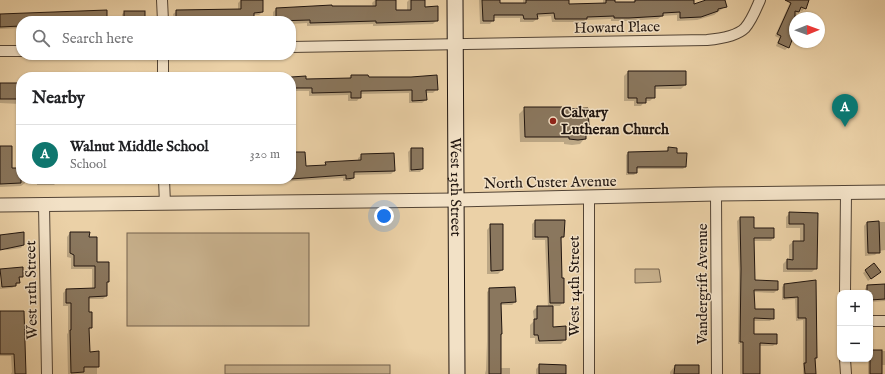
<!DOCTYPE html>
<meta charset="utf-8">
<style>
:root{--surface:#fff;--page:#f2f2f2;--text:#202124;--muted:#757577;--line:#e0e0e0;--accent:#0f766e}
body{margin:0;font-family:"IM FELL English",serif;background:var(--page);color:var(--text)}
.controls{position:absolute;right:12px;bottom:12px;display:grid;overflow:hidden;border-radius:8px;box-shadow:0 1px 3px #0004}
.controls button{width:36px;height:36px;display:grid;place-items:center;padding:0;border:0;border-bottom:1px solid var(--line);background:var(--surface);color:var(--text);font:20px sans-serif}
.compass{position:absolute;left:789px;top:12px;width:36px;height:36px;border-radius:50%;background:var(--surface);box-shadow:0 1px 3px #0004;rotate:89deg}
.you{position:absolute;left:384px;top:216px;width:14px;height:14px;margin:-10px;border:3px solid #fff;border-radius:50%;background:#1a73e8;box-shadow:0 0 0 6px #1a73e833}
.badge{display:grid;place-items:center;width:26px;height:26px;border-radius:50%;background:var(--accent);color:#fff;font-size:13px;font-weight:700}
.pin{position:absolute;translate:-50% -33px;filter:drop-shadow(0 1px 2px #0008)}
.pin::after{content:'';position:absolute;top:21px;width:14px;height:12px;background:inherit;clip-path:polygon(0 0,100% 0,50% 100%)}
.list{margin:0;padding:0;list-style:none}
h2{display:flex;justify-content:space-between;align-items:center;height:52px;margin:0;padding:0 16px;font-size:17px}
h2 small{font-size:13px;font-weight:400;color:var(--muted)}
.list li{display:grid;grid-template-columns:26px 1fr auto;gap:12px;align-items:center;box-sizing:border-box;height:60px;padding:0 16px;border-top:1px solid var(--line)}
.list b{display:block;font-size:15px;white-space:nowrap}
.list p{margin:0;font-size:13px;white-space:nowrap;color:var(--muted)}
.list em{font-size:13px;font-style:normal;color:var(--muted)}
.icon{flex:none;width:22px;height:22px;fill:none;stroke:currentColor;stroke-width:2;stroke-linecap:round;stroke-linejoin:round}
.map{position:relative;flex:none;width:885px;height:374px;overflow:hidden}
.search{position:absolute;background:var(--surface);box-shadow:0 1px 3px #0004;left:16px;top:16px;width:280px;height:44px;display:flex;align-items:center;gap:10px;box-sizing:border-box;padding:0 14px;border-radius:16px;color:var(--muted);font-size:15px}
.panel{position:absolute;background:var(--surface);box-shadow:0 1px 3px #0004;left:16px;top:72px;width:280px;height:112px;border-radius:16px}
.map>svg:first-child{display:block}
.green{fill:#c8b18d;stroke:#74634e}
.shadow{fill:#0003}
.building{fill:#8a775e;stroke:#20150f}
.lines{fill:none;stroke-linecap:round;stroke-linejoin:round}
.minor-casing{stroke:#534435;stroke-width:12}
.tertiary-casing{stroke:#534435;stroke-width:15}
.secondary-casing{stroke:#20150f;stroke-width:17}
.minor{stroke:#f2e1c6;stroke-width:10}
.tertiary{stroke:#f2e1c6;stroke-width:13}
.secondary{stroke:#f2e1c6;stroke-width:15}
.poi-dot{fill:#8f2418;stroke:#f2e1c6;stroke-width:1.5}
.labels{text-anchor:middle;stroke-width:3;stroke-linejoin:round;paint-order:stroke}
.street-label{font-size:15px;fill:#20150f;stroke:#f2e1c6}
.poi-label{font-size:15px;font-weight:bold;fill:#20150f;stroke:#f2e1c6;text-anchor:start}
</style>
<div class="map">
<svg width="885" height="374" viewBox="0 0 885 374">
<rect width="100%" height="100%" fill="#ebd1a7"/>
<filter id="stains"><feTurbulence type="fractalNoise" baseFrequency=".005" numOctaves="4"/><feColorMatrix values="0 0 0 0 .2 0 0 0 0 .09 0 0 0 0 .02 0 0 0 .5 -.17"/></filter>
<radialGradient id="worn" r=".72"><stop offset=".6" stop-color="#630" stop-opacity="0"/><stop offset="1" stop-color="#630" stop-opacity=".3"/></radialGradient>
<!-- green -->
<g class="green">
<rect x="127" y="233" width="182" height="93"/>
<polygon points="635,269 659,269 661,282 635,283"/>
<rect x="225" y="365" width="165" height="9"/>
</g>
<!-- shadow -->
<g class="shadow">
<polygon points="241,0 262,0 262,12 259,15 253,15 253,21 174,21 173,14 177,11 238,10 238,3"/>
<polygon points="375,0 395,0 395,11 407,11 407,2 409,0 424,0 424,8 437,20 433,24 373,26 373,24 307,26 307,23 291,24 291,21 273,21 273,12 276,9 373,7 372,3"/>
<polygon points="479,0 499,0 499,4 523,4 523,0 552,0 568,5 603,4 603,0 614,0 614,3 632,3 635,0 693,0 693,5 709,0 724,0 726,6 714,15 697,20 677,21 677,15 662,16 658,19 625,21 611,21 611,19 585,20 583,22 552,22 551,16 536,17 537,19 533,22 520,22 520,18 493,18 493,20 490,24 480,24"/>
<polygon points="791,0 808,0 805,8 802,11 799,10 795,18 795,26 788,47 785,50 776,46 779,38 775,36"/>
<polygon points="125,12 144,21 122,21 122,14"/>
<polygon points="0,15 106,21 21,21 21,28 0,29"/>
<polygon points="628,72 685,72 685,85 681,89 654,89 654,97 650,101 645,101 641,106 634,106 634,101 624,101 624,76"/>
<polygon points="351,76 368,78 437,89 433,93 425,93 426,100 422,103 409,103 409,93 360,94 360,97 357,101 348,101 348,95 309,96 309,91 293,91 294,101 291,104 291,78 305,80 348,79"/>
<polygon points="17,82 21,82 21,111 20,104 0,103 0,84 16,84"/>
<polygon points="525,108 561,110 588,124 585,127 585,138 580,144 572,145 564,144 564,142 520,142 519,114"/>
<polygon points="0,147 11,169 21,169 21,179 25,179 25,183 21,186 0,187"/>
<polygon points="668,148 676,154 685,167 683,169 636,169 636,173 634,175 626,175 626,155 628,153 666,152"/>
<polygon points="411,149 422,149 422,169 420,172 409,172 408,152"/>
<polygon points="294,153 305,167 323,166 326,163 358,161 358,158 362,155 394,171 391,174 353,175 353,178 350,181 343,181 343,178 279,182 278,179 291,179 291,157"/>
<polygon points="37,179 58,179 58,181 54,185 37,185"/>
<polygon points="790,213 817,214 816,268 812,272 783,272 783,264 787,260 789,260 789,245 793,242 800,242 800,228 786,228 786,217"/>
<polygon points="740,218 753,229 773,238 771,241 753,241 754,281 777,290 774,293 754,292 754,310 773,318 770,321 753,321 753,335 776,343 773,346 759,346 759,374 763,374 740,374 740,344 738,344 739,272 737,221"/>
<polygon points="535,221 564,237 560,240 563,302 560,306 552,306 552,328 565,340 561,344 535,344 535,338 530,338 530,325 534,321 533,311 537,307 548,307 545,240 532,240 532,224"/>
<polygon points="867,222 885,222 885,250 879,251 875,255 865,256 864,226"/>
<polygon points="491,225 502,270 498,274 487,274 487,230"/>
<polygon points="70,233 88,238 96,263 108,281 106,284 106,296 103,299 88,299 88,313 91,327 88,330 89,353 98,366 97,368 97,374 68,374 67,334 68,333 68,306 63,306 63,293 66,290 92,289 92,269 71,269 71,258 67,257 67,237"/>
<polygon points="0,236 23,245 21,248 7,250 0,248"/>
<polygon points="874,264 877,274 868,281 863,273"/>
<polygon points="1,270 22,276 18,279 19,283 12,288 0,289"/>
<polygon points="815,281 816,358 814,360 815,374 803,374 803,320 796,321 795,299 782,300 782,287 784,285"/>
<polygon points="885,285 885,301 870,302 870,293 865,293 865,289 867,286"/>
<polygon points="490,289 515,302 512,305 500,305 500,368 510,368 510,374 485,374 486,370 487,341 487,292"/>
<polygon points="0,324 25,374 11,374 12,372 11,356 0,356"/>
<polygon points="870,351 885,351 885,365 881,365 881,374 868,374 868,359 870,359"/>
<polygon points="540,365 565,374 536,374 536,369"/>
<polygon points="675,366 698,374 670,374 670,372"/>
</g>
<!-- building -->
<g class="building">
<polygon points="241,0 263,0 263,12 254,13 254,21 176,21 176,10 241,9"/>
<polygon points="376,0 396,0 396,10 411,10 411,0 425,0 425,7 438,6 438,21 376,23 376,21 310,23 310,20 276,21 276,8 332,5 332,6 376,6"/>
<polygon points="482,0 500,0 500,3 526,3 526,0 569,0 569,4 606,3 606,0 615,0 615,2 635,2 635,0 694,0 694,4 706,0 725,0 727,7 718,9 718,11 701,17 680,18 680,12 663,13 663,16 629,18 614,18 614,16 587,17 587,19 555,19 554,13 537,14 538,19 524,19 523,15 494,15 494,21 483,21"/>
<polygon points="785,0 809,0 806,9 801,7 799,12 795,11 795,28 792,34 794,35 789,48 778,43 781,36 777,34 791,3"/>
<polygon points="107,10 107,21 21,21 21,26 0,27 0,14"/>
<rect x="124" y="11" width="21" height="10"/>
<polygon points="628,71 686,71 686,85 655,86 655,98 646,98 646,103 637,103 637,98 628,98"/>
<polygon points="351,75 368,75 369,77 411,77 437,75 438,90 426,90 427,100 412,101 412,90 361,91 361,98 351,98 351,92 312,93 312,88 291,88 291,77 306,76 306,79 351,78"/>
<rect x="0" y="83" width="21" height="16"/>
<polygon points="524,107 562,107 562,109 588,108 589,125 586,125 586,139 578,140 569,139 569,137 525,137"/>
<polygon points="0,146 12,146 12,168 21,168 21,183 0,184"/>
<polygon points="668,147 677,148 677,153 687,153 686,167 637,167 637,173 628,173 628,152 668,151"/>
<polygon points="411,148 423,148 423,169 411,170"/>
<polygon points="294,152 305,152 306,166 326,165 325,162 361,160 361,154 394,153 395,171 354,172 354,178 346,179 346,175 291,179 291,159 294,159"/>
<polygon points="789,212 818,213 817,269 787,269 787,259 793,260 793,241 804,241 804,224 789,224"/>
<polygon points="740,217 754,217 754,228 774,228 774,238 754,238 755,280 778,281 778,290 754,290 755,309 774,309 774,319 754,318 754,334 777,334 777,344 760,343 760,374 743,374 743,342 740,342 741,269"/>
<polygon points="535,220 565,220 564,237 561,237 562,278 564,278 564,303 550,303 548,237 535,237"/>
<polygon points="879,221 880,253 868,253 867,222"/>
<polygon points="490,224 503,224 503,270 491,271"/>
<polygon points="24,232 24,245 0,250 0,235"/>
<polygon points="70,232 90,232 89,237 97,237 97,262 109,262 109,282 107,282 107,296 89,297 89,312 92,312 92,328 89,328 90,352 99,351 99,367 84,367 84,372 71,373 70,330 71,330 71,303 66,303 66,289 95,288 95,266 74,266 74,255 70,253"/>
<polygon points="874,263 881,272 871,279 865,270"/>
<polygon points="23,267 23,277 19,277 20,283 16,283 16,286 2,287 0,269"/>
<polygon points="816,280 817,358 815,358 816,374 805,374 804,363 806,363 806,318 798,318 798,297 784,298 784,284"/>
<polygon points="885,284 885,299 870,300 870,293 867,293 867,285"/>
<polygon points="515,287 516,302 501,303 502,334 501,334 501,374 489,374 489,288"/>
<polygon points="537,306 553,306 553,327 566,326 566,340 539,341 538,335 534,335 534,319 537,319"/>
<polygon points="0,311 24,311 26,374 15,374 14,354 0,354"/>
<rect x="870" y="350" width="12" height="24"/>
<polygon points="539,364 566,365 566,374 539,374"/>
<polygon points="675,365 699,365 699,374 674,374"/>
</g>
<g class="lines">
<defs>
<g id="minor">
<polyline points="162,0 163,21"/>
<path d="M291,47L707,40C718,39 737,36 745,28C752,20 756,9 760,0"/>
<polyline points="0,51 21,51"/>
<polyline points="163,55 163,77"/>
<polyline points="164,179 165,204"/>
<polyline points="716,194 717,374"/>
<polyline points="589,197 589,374"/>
<polyline points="44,205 47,374"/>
<polyline points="845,293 846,193"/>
<polyline points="870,321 885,321"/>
<polyline points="845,359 846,374"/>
</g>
<polyline id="tertiary" points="0,205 456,200 716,194 885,192"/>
<g id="secondary">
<path id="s1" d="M455,0L457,374"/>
</g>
</defs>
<!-- minor casing -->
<use href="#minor" class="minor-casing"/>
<!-- tertiary casing -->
<use href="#tertiary" class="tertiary-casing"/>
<!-- secondary casing -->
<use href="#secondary" class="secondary-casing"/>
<!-- minor -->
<use href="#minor" class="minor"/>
<!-- tertiary -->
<use href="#tertiary" class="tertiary"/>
<!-- secondary -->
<use href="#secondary" class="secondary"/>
</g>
<!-- markers -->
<circle class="poi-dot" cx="553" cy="121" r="4"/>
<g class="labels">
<!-- street labels -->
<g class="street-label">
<text transform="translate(617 27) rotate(-1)" y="5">Howard Place</text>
<text transform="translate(550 182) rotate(-1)" y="5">North Custer Avenue</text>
<text dy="5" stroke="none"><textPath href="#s1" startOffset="187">West 13th Street</textPath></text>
<text transform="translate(702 284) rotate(-90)" y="5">Vandergrift Avenue</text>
<text transform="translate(574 286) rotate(-90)" y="5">West 14th Street</text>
<text transform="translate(31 290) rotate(-91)" y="5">West 11th Street</text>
</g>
<!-- poi labels -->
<g class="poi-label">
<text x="561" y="117">Calvary<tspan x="561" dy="17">Lutheran Church</tspan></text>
</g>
</g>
<rect width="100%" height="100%" filter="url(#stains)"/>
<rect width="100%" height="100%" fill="url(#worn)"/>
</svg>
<div class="controls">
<button>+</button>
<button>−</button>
</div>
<svg class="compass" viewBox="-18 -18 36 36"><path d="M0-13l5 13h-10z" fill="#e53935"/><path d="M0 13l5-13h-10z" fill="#757577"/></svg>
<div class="you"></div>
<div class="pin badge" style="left:845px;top:127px">A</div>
<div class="search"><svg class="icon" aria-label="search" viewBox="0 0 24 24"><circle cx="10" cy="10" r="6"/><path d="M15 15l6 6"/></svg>Search here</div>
<section class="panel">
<h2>Nearby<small></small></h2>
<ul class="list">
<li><span class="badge">A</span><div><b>Walnut Middle School</b><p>School</p></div><em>320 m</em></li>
</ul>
</section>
</div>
